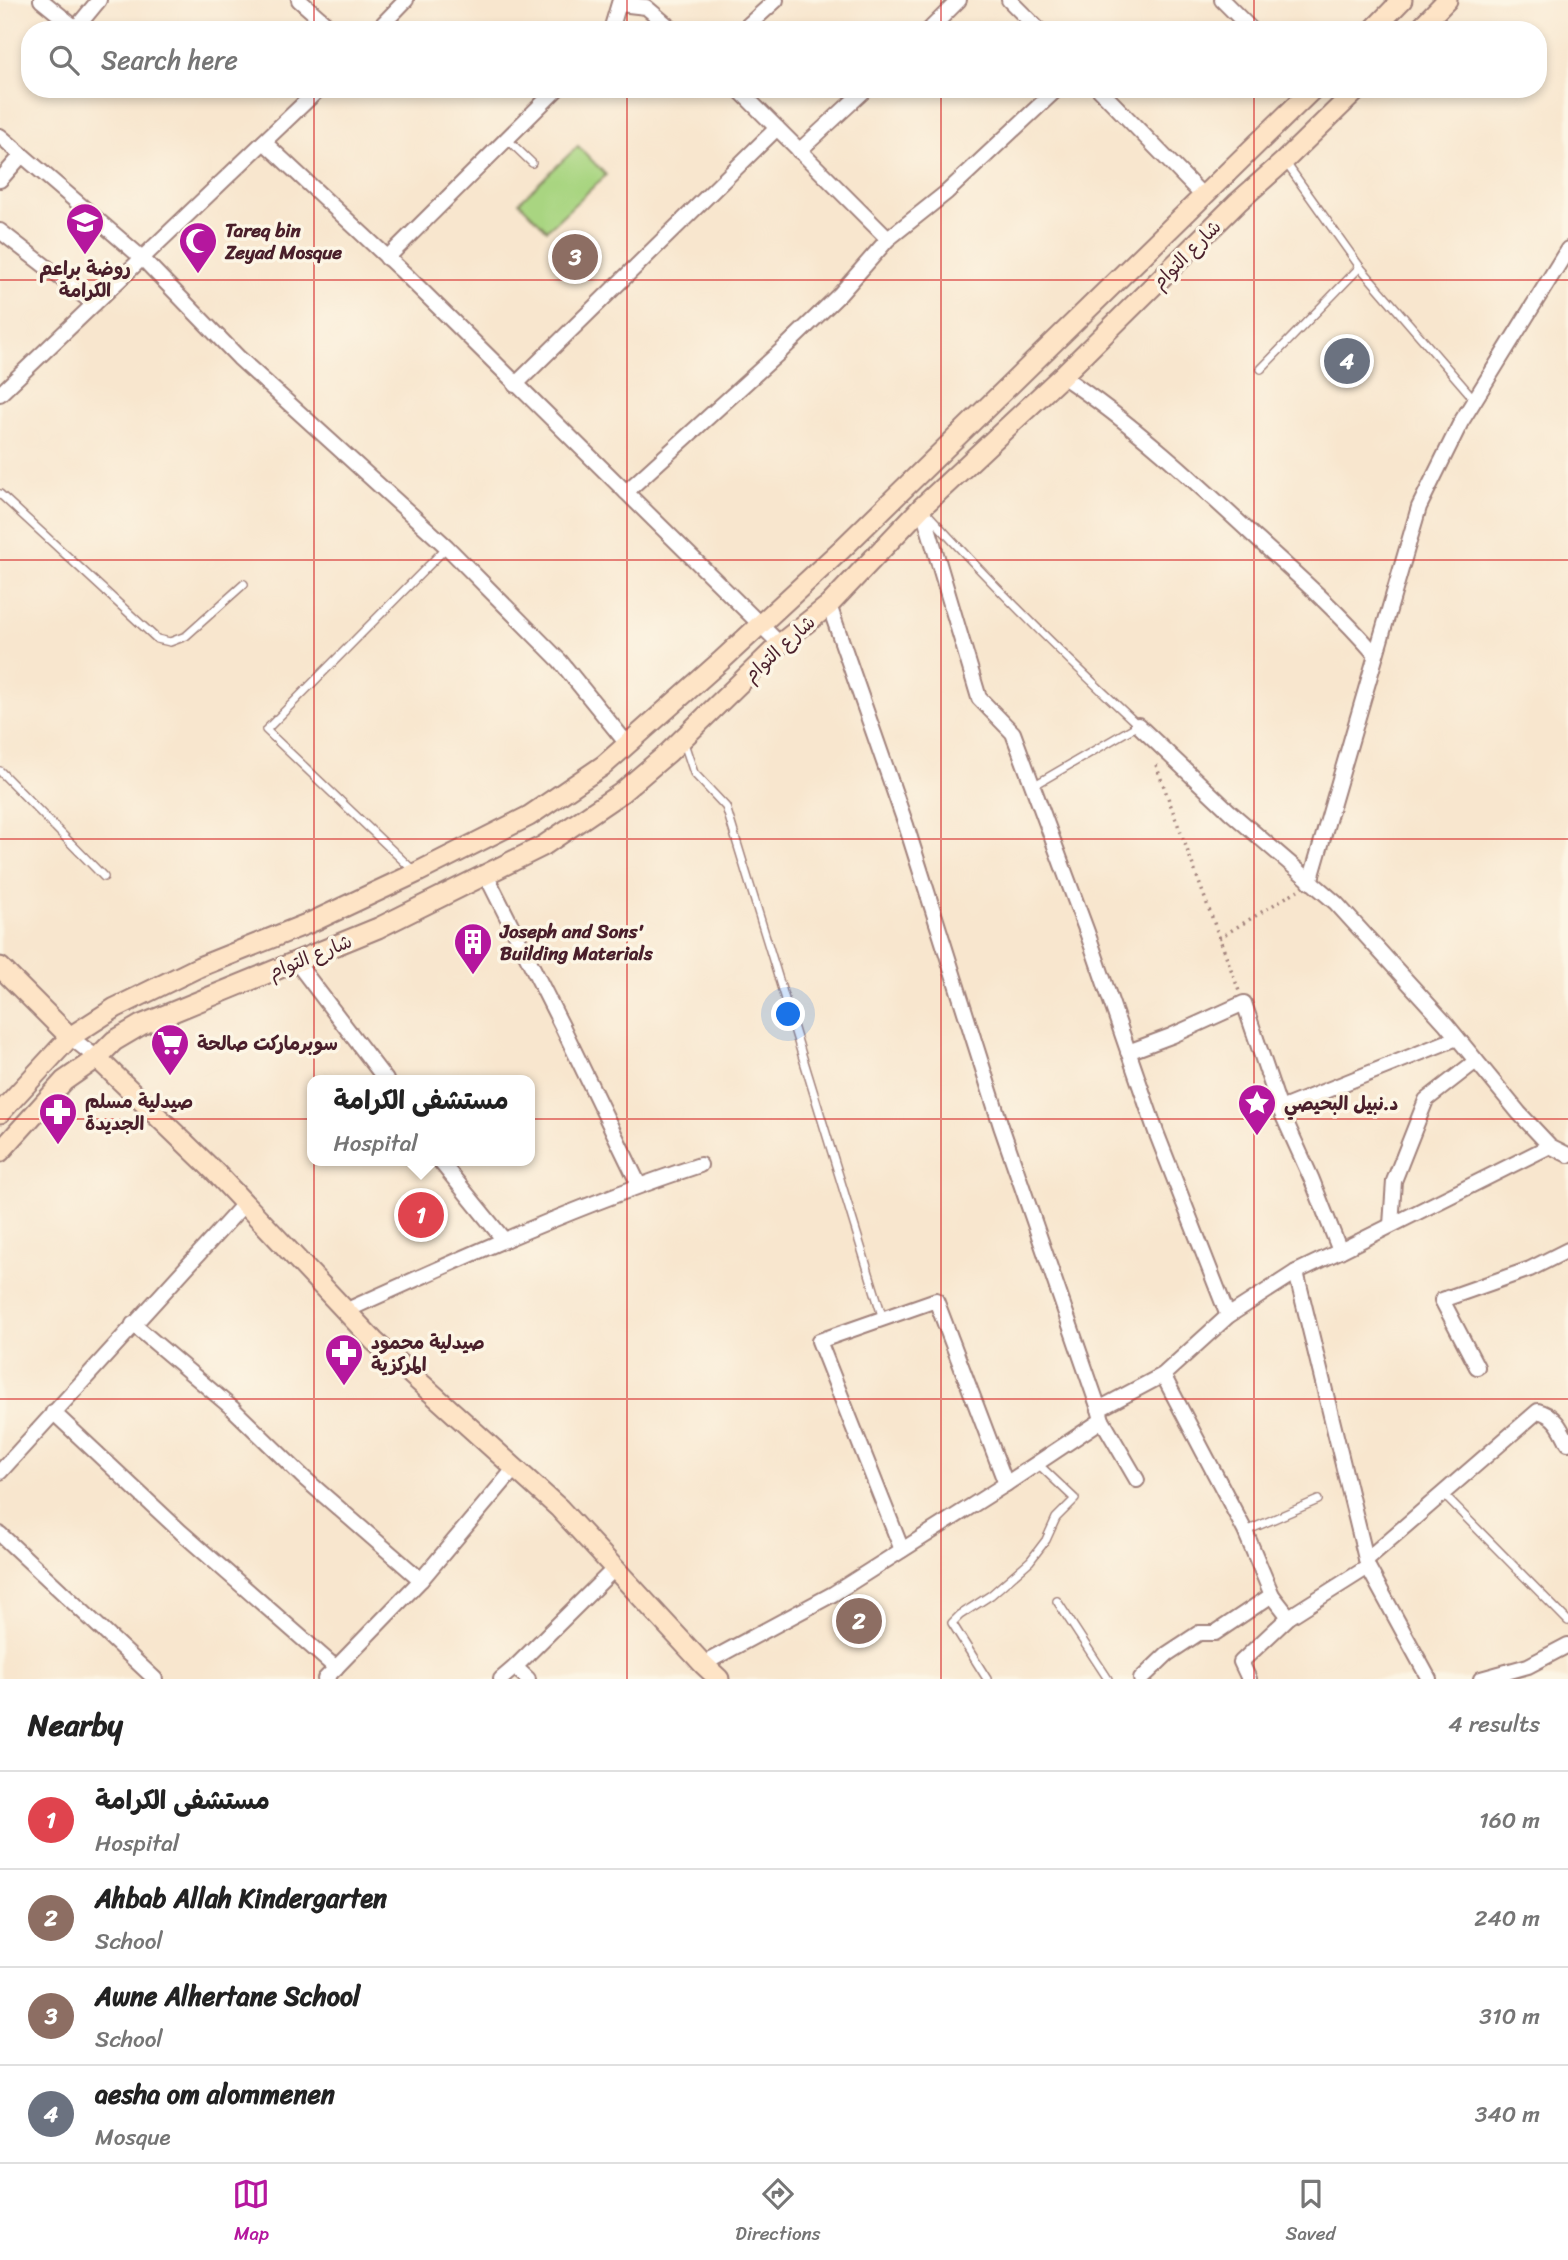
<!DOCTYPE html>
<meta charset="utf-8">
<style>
:root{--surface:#fff;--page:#f2f2f2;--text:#222;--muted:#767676;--line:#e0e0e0;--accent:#b5179e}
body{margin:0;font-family:Sriracha,"Playpen Sans Arabic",sans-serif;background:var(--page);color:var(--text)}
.you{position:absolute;left:789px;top:1015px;width:24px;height:24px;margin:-18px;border:5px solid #fff;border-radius:50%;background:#1a73e8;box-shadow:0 0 0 10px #1a73e833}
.badge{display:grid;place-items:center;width:46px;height:46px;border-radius:50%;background:var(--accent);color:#fff;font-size:23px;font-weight:700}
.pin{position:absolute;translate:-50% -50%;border:4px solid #fff;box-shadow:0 2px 7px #0006}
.popup{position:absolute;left:307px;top:1075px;width:228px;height:91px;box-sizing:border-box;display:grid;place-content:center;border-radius:14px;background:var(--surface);filter:drop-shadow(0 2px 5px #0005);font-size:23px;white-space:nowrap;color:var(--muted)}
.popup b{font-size:26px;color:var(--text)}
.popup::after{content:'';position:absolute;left:50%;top:100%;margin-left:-14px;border:14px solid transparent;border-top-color:var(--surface)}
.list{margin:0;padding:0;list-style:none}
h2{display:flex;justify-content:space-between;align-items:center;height:91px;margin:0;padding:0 28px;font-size:30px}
h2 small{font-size:23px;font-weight:400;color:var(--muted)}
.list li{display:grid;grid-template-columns:46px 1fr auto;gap:21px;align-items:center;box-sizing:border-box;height:98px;padding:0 28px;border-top:2px solid var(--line)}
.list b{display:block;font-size:26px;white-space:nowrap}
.list p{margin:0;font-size:23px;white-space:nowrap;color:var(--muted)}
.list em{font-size:23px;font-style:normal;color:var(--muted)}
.icon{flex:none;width:38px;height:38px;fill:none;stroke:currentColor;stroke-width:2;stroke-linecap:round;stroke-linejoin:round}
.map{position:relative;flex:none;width:1568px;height:1679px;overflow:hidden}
.search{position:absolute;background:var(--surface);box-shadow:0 4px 10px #0003;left:21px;right:21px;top:21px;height:77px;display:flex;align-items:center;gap:18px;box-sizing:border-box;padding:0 24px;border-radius:28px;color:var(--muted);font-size:26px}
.sheet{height:483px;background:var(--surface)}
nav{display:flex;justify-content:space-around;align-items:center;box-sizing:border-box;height:98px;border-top:2px solid var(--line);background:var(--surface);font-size:19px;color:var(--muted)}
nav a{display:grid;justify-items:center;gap:4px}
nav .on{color:var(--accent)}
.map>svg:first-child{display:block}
.green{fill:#a9d581;stroke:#7a7a56;stroke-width:2}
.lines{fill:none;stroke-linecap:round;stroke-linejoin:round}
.lane-casing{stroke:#a1827c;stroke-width:10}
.street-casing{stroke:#a1827c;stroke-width:18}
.secondary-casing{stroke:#a1827c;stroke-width:23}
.path{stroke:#a1827c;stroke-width:3.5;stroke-dasharray:2 5;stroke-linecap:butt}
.lane{stroke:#fff;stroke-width:7}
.street{stroke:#fff;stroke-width:14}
.secondary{stroke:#fee4c6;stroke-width:19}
.grid{fill:none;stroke:#d62828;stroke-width:2;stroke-opacity:0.55}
.labels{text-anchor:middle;stroke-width:7;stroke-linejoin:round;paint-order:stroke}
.poi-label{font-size:19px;font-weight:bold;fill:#4a1f2b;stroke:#fcf5e5;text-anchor:start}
.street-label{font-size:19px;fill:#4a1f2b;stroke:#fcf5e5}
</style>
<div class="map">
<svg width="1568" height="1679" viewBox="0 0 1568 1679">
<rect width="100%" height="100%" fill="#fcf5e5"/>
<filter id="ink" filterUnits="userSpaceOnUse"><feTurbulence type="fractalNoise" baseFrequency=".0143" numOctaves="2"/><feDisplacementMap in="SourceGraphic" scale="14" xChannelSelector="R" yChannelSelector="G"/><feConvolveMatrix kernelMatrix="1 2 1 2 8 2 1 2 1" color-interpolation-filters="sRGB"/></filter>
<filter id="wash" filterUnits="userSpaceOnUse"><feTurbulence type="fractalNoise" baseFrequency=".00686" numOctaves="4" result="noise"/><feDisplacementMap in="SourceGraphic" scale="28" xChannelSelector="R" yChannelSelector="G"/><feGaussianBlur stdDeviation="1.57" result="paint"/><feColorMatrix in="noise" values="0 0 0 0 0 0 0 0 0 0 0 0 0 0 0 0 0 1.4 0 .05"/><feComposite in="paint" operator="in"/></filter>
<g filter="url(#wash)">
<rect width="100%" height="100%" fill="#f8e6ce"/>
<!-- green -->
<polygon class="green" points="578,146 606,175 547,230 519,202"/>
</g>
<g filter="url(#ink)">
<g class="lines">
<defs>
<g id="lane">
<polyline points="507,139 532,163"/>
<polyline points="1286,163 1360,267 1475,400"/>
<polyline points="1261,369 1360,267"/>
<polyline points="0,494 157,639 170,642 186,636 244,584"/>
<path d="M927,513C994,587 1065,657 1138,725L1033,786"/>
<polyline points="684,743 694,773 726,807 883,1319"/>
<polyline points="0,771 104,877"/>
<polyline points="415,872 266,730 447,547"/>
<polyline points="1442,1493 1568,1621"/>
<polyline points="1246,1531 1318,1500"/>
<polyline points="1057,1601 1108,1679"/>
<polyline points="987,1679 952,1623 960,1615 991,1595 1030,1561 1046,1540 1056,1518 1075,1499 1037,1463"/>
</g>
<g id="street">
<polyline points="41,0 78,30"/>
<polyline points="299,0 333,30"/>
<polyline points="1009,0 1039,30"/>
<polyline points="1222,0 1252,30"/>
<polyline points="620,4 646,7 673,30"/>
<polyline points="76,28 99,0"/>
<polyline points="377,30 406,0"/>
<polyline points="611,30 620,0"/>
<polyline points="743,30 776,0"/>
<polyline points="929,30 959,0"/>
<polyline points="738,89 888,239"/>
<polyline points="1099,89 1203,196"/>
<polyline points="0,136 142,258 239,358 447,547 560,661 628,745"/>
<polyline points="264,142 404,273 780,644"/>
<polyline points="799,151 866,89"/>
<polyline points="0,180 22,155"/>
<polyline points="0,231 94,304"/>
<polyline points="387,258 557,89"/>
<path d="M1062,376C1132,423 1194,480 1256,538C1297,575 1339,612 1375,654"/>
<polyline points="515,385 777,128"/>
<polyline points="0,394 319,89"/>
<polyline points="626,492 782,350 840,294 888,239 947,192 1057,89"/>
<polyline points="922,507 979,698 1013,733 1087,932 1156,1132 1228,1316"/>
<polyline points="829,605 906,825 1001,1126 1099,1409"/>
<polyline points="1138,725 1230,812 1336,903 1446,1024 1519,1113 1550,1146 1568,1155"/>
<polyline points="486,875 563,1028 639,1185"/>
<polyline points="1310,882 1419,507 1461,422 1568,249"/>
<polyline points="297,963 386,1080"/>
<polyline points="70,1037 97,1058"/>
<polyline points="1128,1052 1171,1036 1244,1003 1280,1109 1312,1180 1340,1251 1550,1146"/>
<polyline points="1280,1109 1457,1038"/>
<polyline points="440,1161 504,1240"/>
<polyline points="1391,1225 1394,1181 1426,1100 1476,1061"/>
<polyline points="1296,1272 1368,1567 1429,1679"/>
<path d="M345,1311C462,1258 578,1205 700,1165"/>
<polyline points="133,1324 232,1408 304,1478 421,1580"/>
<polyline points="1477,1367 1442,1300 1530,1269 1568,1250"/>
<polyline points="1163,1375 1245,1531 1272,1595 1289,1617"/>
<polyline points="53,1412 181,1532 336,1668"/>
<polyline points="1102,1420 1137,1480"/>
<polyline points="0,1472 244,1204"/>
<polyline points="0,1534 155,1679"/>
<polyline points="902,1550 819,1341 936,1300 1006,1484"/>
<path d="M1366,1560L1538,1411C1555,1415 1561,1428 1568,1443"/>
<polyline points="703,1664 833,1594 1006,1484 1102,1420 1099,1409 1163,1375 1228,1316 1296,1272 1340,1251"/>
<polyline points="515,1667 614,1569"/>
<polyline points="325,1679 421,1580 515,1468"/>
<polyline points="501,1679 515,1667 528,1679"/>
<polyline points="1141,1679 1167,1654 1199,1633 1215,1633 1272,1595"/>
<polyline points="1249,1679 1241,1662 1289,1617 1368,1567"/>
<polyline points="1481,1679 1528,1666 1568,1645"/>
</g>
<g id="secondary">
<polyline points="1373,30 1402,0"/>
<polyline points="1418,30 1447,0"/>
<polyline points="0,967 70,1037"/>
<polyline points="97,1058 215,1172 374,1341 559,1508 703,1664 719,1679"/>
<polyline points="0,1113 70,1037 115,1008 199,967 314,921 416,873 529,816 604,765 722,660 842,549 1313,89"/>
<polyline points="0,1152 64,1081 97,1058 114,1041 141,1025 378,928 543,846 621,793 669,752 780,644 829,605 922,507 1062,376 1238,202 1284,161 1358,89"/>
</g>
</defs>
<!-- lane casing -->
<use href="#lane" class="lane-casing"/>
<!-- street casing -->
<use href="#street" class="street-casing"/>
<!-- secondary casing -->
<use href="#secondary" class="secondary-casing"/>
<!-- path -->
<g class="path">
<polyline points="1156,765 1239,991"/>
<polyline points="1219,938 1298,890"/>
</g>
<!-- lane -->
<use href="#lane" class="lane"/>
<!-- street -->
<use href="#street" class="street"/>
<!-- secondary -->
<use href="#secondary" class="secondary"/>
</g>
</g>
<!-- grid -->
<path class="grid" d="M314,0V30M627,0V30M941,0V30M1254,0V30M314,89V1679M627,89V1679M941,89V1679M1254,89V1679M0,280H1568M0,560H1568M0,839H1568M0,1119H1568M0,1399H1568"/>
<!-- icons -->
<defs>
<symbol id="school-pin" viewBox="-11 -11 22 30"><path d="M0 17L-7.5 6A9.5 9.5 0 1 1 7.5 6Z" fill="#b5179e" stroke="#fcf5e5"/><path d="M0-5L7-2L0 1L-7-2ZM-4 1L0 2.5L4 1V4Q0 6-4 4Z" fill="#fff"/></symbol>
<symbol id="mosque-pin" viewBox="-11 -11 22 30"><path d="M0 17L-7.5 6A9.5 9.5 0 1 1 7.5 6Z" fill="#b5179e" stroke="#fcf5e5"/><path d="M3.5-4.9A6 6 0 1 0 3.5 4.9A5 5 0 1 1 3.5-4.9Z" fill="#fff"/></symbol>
<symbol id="building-pin" viewBox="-11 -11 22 30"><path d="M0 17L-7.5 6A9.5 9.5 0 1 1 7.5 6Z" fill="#b5179e" stroke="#fcf5e5"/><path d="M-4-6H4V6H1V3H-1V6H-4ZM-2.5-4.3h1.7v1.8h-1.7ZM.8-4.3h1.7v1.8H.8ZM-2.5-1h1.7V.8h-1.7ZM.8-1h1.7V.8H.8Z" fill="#fff"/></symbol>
<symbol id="supermarket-pin" viewBox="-11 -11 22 30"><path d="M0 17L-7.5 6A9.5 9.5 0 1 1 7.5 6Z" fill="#b5179e" stroke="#fcf5e5"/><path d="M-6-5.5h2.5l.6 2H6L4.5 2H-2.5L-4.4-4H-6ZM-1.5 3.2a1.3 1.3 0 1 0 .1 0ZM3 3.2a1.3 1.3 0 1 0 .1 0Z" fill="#fff"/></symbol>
<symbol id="sight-pin" viewBox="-11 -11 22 30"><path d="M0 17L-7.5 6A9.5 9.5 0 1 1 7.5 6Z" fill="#b5179e" stroke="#fcf5e5"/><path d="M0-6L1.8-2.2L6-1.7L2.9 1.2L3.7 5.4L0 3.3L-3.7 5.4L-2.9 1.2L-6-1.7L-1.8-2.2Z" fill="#fff"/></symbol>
<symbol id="pharmacy-pin" viewBox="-11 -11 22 30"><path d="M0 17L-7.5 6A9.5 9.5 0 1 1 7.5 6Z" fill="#b5179e" stroke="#fcf5e5"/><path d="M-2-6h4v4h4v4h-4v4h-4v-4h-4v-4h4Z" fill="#fff"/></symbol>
</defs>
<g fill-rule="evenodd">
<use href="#school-pin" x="63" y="200" width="44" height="60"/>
<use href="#mosque-pin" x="176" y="219" width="44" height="60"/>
<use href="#building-pin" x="451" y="920" width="44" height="60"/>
<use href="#supermarket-pin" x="148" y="1021" width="44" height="60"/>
<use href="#sight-pin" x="1235" y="1081" width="44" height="60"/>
<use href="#pharmacy-pin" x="36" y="1090" width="44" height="60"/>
<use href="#pharmacy-pin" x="322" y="1331" width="44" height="60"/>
</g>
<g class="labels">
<!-- poi labels -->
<g class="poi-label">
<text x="225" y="237">Tareq bin<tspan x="225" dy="22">Zeyad Mosque</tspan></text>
<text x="85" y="275" text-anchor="middle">روضة براعم<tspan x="85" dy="22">الكرامة</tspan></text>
<text x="500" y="938">Joseph and Sons'<tspan x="500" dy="22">Building Materials</tspan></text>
<text x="197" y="1050">سوبرماركت صالحة</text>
<text x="85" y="1108">صيدلية مسلم<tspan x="85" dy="22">الجديدة</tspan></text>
<text x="1284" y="1110">د.نبيل البحيصي</text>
<text x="371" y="1349">صيدلية محمود<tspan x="371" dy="22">المركزية</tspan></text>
</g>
<!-- street labels -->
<g class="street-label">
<text transform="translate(1186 254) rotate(-45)" y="7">شارع التوام</text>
<text transform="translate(779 648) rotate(-42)" y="7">شارع التوام</text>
<text transform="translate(310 956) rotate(-22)" y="7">شارع التوام</text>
</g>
</g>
</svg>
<div class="you"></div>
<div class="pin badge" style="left:421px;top:1215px;background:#e0444e">1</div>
<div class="popup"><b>مستشفى الكرامة</b>Hospital</div>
<div class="pin badge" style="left:859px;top:1621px;background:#8d6e63">2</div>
<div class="pin badge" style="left:575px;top:257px;background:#8d6e63">3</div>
<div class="pin badge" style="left:1347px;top:361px;background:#6b7280">4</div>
<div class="search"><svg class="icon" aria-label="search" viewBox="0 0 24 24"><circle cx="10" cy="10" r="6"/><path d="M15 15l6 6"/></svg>Search here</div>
</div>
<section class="sheet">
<h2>Nearby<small>4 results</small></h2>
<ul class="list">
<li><span class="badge" style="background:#e0444e">1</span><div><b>مستشفى الكرامة</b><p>Hospital</p></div><em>160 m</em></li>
<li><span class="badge" style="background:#8d6e63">2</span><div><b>Ahbab Allah Kindergarten</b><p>School</p></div><em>240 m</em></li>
<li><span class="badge" style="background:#8d6e63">3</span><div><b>Awne Alhertane School</b><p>School</p></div><em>310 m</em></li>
<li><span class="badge" style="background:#6b7280">4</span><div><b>aesha om alommenen</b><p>Mosque</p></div><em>340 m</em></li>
</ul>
</section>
<nav>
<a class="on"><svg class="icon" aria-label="map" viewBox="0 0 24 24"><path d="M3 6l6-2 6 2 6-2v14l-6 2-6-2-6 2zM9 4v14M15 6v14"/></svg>Map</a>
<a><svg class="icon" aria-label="directions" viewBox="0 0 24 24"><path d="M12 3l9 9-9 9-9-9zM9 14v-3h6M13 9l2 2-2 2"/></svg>Directions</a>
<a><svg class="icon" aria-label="saved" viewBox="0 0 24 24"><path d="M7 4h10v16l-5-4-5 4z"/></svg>Saved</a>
</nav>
